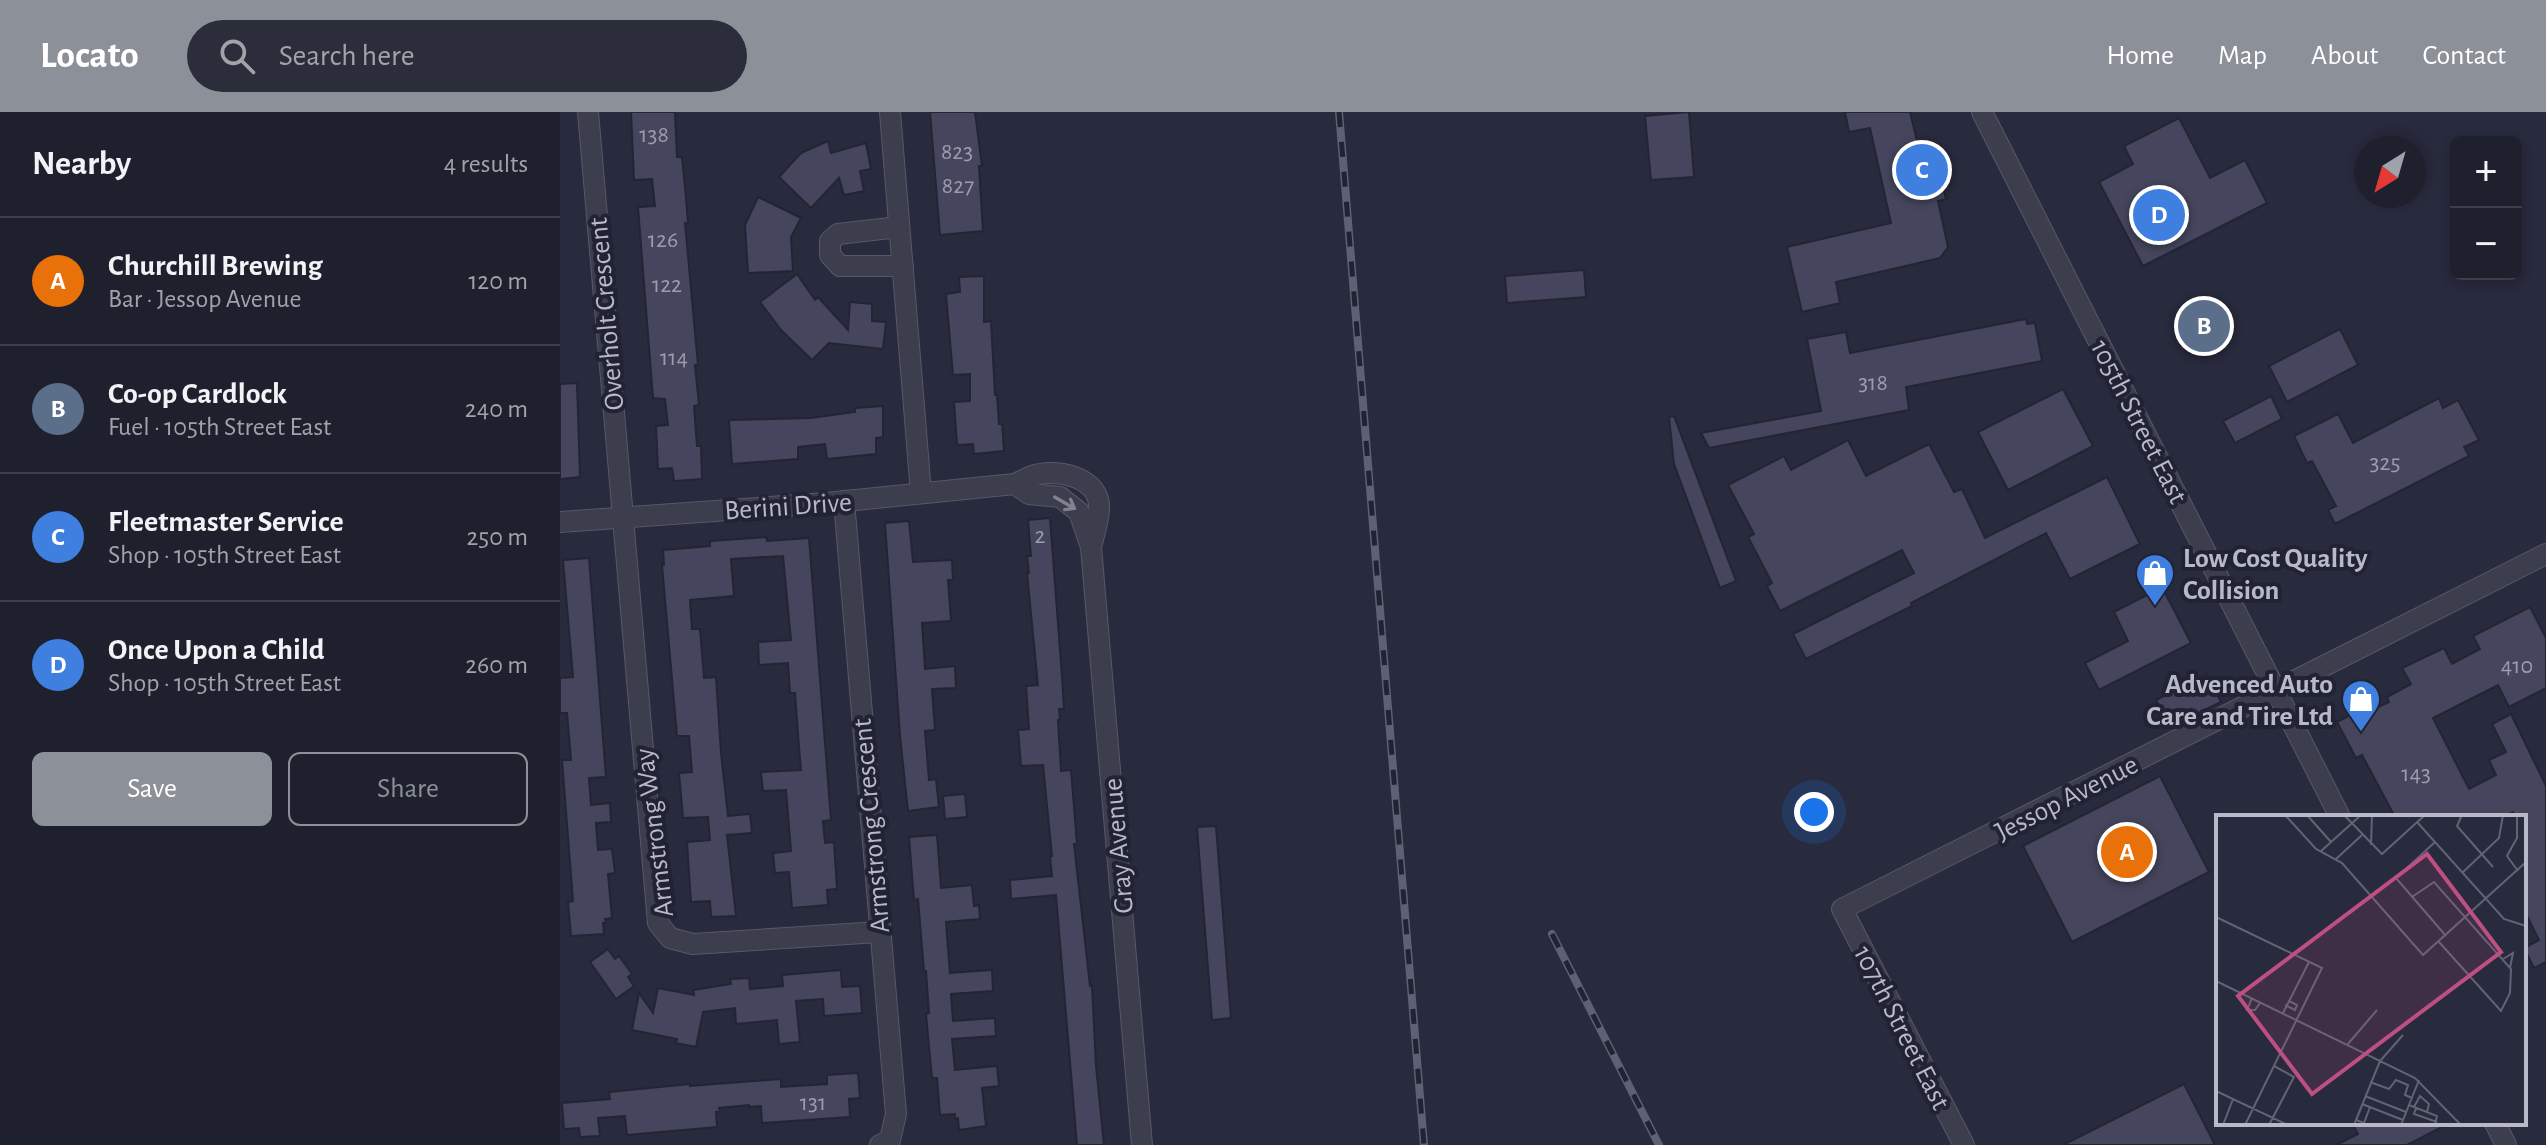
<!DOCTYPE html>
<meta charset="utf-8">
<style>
:root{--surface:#1e202e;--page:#2b2d3a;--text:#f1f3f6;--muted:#a1a3aa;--line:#3c3e4a;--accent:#8c9099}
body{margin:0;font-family:"Alegreya Sans",sans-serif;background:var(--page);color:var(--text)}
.controls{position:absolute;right:24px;top:24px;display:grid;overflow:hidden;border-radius:12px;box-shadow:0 4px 12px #0003}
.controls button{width:72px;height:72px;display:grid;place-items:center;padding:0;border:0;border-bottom:2px solid var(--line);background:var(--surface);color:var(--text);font:40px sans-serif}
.compass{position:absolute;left:1794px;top:24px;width:72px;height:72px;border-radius:50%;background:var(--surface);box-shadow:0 4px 12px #0003;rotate:217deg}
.you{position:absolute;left:1254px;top:700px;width:28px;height:28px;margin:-20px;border:6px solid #fff;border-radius:50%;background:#1a73e8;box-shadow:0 0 0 12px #1a73e833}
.badge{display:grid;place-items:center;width:52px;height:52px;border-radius:50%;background:var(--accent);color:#fff;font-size:26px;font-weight:700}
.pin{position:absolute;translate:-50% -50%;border:4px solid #fff;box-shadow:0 2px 8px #0006}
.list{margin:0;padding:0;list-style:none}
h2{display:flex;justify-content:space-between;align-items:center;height:104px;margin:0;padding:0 32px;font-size:34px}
h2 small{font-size:26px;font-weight:400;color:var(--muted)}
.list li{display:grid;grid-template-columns:52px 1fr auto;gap:24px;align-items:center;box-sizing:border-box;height:128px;padding:0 32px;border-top:2px solid var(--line)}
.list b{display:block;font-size:30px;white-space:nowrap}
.list p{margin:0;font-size:26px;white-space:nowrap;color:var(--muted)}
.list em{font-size:26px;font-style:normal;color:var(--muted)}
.actions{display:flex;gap:16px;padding:24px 32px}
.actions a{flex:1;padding:18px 0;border:2px solid var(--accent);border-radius:12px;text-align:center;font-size:28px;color:var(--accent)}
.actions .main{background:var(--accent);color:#fff}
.icon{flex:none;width:44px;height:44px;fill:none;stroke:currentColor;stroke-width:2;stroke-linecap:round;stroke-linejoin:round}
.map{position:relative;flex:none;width:1986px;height:1033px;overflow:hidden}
header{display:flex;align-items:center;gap:48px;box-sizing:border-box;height:112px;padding:0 40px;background:var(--accent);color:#fff}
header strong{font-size:38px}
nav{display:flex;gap:44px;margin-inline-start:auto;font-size:28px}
.search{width:560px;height:72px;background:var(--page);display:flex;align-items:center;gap:20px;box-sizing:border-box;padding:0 28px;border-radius:44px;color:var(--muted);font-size:30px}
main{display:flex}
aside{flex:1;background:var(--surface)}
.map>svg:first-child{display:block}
.building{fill:#45465d;stroke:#232435;stroke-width:2}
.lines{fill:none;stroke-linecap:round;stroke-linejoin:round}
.minor-casing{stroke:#575868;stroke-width:22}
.minor{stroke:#3c3d4d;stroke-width:20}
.rail-casing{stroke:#5e6074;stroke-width:8}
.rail{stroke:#212233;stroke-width:5;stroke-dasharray:15;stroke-linecap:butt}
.oneway{stroke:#808191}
.labels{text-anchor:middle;stroke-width:8;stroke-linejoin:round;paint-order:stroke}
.number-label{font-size:24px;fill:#9b9cad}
.street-label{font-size:28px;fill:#b8b9c8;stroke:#212233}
.poi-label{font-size:28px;font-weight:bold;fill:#b8b9c8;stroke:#212233;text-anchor:start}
.inset-road{fill:none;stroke:#626375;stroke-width:2}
.view{fill:#be5081;fill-opacity:0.15;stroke:#be5081;stroke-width:4}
.inset-edge{fill:none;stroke:#b8b9c8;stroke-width:4}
</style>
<header>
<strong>Locato</strong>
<div class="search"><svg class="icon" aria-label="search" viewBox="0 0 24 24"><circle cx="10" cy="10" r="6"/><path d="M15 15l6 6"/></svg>Search here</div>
<nav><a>Home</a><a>Map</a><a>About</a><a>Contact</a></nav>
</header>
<main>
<aside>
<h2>Nearby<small>4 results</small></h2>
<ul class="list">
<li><span class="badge" style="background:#e8710a">A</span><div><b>Churchill Brewing</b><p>Bar · Jessop Avenue</p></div><em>120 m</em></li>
<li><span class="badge" style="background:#5c6f8a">B</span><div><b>Co-op Cardlock</b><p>Fuel · 105th Street East</p></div><em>240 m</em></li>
<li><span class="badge" style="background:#3f7fe0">C</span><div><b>Fleetmaster Service</b><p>Shop · 105th Street East</p></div><em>250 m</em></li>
<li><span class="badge" style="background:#3f7fe0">D</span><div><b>Once Upon a Child</b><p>Shop · 105th Street East</p></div><em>260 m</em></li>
</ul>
<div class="actions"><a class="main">Save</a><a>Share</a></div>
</aside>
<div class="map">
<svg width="1986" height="1033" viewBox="0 0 1986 1033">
<rect width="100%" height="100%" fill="#282a3d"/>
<!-- building -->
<g class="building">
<polygon points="71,0 115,0 117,45 122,45 125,75 128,111 125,111 138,253 135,253 139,293 134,294 137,334 141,334 142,367 114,369 112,356 98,357 96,314 108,313 105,287 93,286 78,95 95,94 92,67 74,68"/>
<polygon points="370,0 415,0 422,54 419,54 423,119 380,123"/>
<polygon points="1129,0 1134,65 1091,68 1085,4"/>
<polygon points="1285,0 1350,0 1360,41 1367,39 1372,64 1380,62 1386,87 1378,89 1388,135 1380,146 1276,170 1280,191 1242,200 1227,135 1331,111 1310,16 1289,20"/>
<polygon points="1619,6 1650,66 1685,48 1707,91 1583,154 1539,70 1573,52 1564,34"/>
<polygon points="268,29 271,41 306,31 311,57 300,59 304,79 284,83 279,66 251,96 219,65 241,41"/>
<polygon points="198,85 241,106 231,125 233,159 188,161 185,113"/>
<polygon points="1024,158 1026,185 947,191 945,164"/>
<polygon points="237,162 255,188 258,185 288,218 290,190 312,192 312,209 326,210 323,237 269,231 252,248 221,218 200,190"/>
<polygon points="424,164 424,210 431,209 435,283 437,283 439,312 442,312 444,339 414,342 413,332 397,333 394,290 410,289 410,262 393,263 386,182 400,180 399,165"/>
<polygon points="1466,207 1467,212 1475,211 1482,249 1346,275 1349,298 1149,336 1141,321 1261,299 1247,227 1286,220 1290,241"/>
<polygon points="1780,217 1798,253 1727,290 1709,254"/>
<polygon points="17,271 20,365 0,367 0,272"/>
<polygon points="1503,277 1533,334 1448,378 1418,320"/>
<polygon points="1711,284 1722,307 1675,331 1663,309"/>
<polygon points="1879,286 1883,296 1898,288 1919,328 1904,335 1909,344 1775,412 1768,398 1776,394 1752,349 1747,351 1734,324 1778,302 1793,331"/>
<polygon points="323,294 323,325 316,326 316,342 267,347 265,332 238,335 238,347 172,352 169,308 251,306 295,300 295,296"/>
<polygon points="1114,304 1176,469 1160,476 1114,352 1109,305"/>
<polygon points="1288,328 1306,364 1369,332 1394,380 1402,377 1425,426 1547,365 1580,432 1510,467 1486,421 1351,491 1352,494 1246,547 1233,522 1354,461 1342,438 1220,499 1207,474 1212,471 1188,425 1194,422 1168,373 1224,344 1231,358"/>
<polygon points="490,406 502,565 504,597 499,597 500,607 498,608 501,659 511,658 517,732 514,732 530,874 532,873 536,954 544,1033 517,1033 496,783 451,787 450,768 492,764 490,745 492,744 483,653 461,654 458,618 469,617 466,574 478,573 467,461 469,461 467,444 471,444 468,408"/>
<polygon points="349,409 353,450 392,448 393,468 388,468 391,509 362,511 365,557 395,554 396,576 372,577 375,618 365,619 369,668 376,667 379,695 348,699 340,624 325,411"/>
<polygon points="206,425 207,429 249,426 271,708 263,709 265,731 274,730 277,777 267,778 268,793 232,796 229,760 215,761 213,741 231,739 226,678 203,679 201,660 241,658 239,635 235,581 230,581 228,551 199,553 198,530 231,528 223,444 171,447 174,484 130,488 132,517 140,517 144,566 156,565 161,641 168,704 190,702 192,721 167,723 176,804 151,805 150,789 131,790 127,730 150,728 148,705 123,706 119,661 132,660 129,624 117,624 102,453 104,453 103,438 150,434 150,429"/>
<polygon points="29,446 46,665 29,666 31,693 50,691 51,710 36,711 38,738 52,737 55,761 48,762 52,806 45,807 46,811 43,811 44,822 11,824 8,790 13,789 2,648 11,648 7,601 0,601 0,566 13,565 3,448"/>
<polygon points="1602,475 1631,531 1539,578 1525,551 1568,529 1554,500"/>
<polygon points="1970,495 1986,526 1986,576 1949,595 1938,573 1873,606 1909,677 1936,663 1929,648 1946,640 1932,612 1951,602 1986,674 1986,850 1974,856 1964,836 1979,828 1964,798 1964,705 1956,705 1953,700 1943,705 1835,705 1802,643 1796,646 1777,610 1798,599 1800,604 1829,590 1827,585 1851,572 1842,556 1884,536 1892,552 1920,537 1913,524"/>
<polygon points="1647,562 1661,590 1610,615 1596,588"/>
<polygon points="1600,664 1649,760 1512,830 1463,734"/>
<polygon points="405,682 407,705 385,707 383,684"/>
<polygon points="656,714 671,906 652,908 637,715"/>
<polygon points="377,723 381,776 412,773 414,794 419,793 420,807 386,810 390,861 432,858 433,879 391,882 393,909 435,906 436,924 392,927 395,958 437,954 439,974 422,976 426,1014 399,1018 398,1006 395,1007 395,1002 380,1003 377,966 372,966 366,902 369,901 366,859 364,859 358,787 354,788 349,725"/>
<polygon points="48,837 55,847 59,844 72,862 68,865 74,874 56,887 30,850"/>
<polygon points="281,858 282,875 300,874 302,901 264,904 263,887 236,889 240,930 219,932 217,908 176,912 175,896 143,900 136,935 116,931 117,927 72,918 79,881 93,901 98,876 134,883 133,878 171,872 170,867 189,866 190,877 223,874 222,863"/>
<polygon points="298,961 300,986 289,987 290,1005 202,1011 201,994 189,995 189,993 159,996 160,1000 156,1000 157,1015 67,1023 65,1004 38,1006 40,1024 20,1025 19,1016 4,1017 2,991 50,987 49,980 130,972 130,974 221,967 221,975 267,972 267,963"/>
<polygon points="1624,972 1655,1033 1503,1033"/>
<polygon points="1792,1011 1890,1011 1847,1033 1776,1033 1798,1022"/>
</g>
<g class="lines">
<defs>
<g id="minor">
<polyline points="28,0 98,811 110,826 133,832 319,820"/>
<polyline points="330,0 361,381"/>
<polyline points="1422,0 1780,705"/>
<polyline points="339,115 278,122 270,129 270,143 280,154 343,154"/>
<polyline points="455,372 469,382 500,385 519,400 531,435 582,1033"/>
<polyline points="284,389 336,1002 330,1028 320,1033"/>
<path d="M0,410L266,391L455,372C461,369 467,366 472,364C495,356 536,364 539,392C540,406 534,422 531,435"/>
<polyline points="1935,1011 1946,1033"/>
<polyline points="1404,1033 1282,797 1986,442"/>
</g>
</defs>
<!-- minor casing -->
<use href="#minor" class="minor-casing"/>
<!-- minor -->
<use href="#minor" class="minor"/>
<defs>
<g id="rail">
<polyline points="779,0 864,1033"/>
<polyline points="992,822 1099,1033"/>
</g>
</defs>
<!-- rail casing -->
<use href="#rail" class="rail-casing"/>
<!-- rail -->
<use href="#rail" class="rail"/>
</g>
<!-- one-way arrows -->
<defs><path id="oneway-shaft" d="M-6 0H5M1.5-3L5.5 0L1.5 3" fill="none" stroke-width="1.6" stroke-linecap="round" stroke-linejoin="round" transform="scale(2)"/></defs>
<use class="oneway" href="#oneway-shaft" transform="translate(505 391) rotate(30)"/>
<!-- icons -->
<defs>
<symbol id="shop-pin" viewBox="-11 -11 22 30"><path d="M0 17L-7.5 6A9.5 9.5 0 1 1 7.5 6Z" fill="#3f7fe0" stroke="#212233"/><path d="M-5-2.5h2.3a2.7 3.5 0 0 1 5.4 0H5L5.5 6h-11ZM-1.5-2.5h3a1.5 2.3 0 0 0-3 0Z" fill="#fff"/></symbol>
</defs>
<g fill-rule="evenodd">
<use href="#shop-pin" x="1573" y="439" width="44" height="60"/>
<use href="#shop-pin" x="1779" y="565" width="44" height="60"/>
</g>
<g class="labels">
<!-- number labels -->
<g class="number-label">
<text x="94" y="30">138</text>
<text x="397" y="47">823</text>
<text x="398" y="81">827</text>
<text x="103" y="135">126</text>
<text x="107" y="180">122</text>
<text x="114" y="253">114</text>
<text x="1313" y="278">318</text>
<text x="1825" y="358">325</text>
<text x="480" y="431">2</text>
<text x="1957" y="561">410</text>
<text x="1856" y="669">143</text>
<text x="253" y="998">131</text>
</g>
<!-- street labels -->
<g class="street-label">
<text transform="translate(45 202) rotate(-95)" y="10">Overholt Crescent</text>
<text transform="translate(1580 309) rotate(63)" y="10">105th Street East</text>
<text transform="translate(228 393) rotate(-4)" y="10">Berini Drive</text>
<text transform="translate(1506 685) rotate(-27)" y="10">Jessop Avenue</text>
<text transform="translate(310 714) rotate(-95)" y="10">Armstrong Crescent</text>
<text transform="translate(93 721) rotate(-97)" y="10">Armstrong Way</text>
<text transform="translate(557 734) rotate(-95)" y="10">Gray Avenue</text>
<text transform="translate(1343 915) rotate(63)" y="10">107th Street East</text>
</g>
<!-- poi labels -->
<g class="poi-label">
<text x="1623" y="455">Low Cost Quality<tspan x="1623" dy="32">Collision</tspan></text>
<text x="1773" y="581" text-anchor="end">Advenced Auto<tspan x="1773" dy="32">Care and Tire Ltd</tspan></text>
</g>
</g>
<!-- overview -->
<g transform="translate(1656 703)">
<rect width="310" height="310" fill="#282a3d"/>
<path class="inset-road" d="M69,0L100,34L126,48L207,140L310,47M91,0L115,27M128,0L166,39L209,0M246,0L241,11L277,52M301,0V23L291,41L302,56M201,7L288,104L310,111M219,27L180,63L230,121M155,30L156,0M104,37L145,0M120,44L146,20M246,58L283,23L287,0M196,82L218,67L295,154L294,178L285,196L223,127M0,102L106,153L29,310M287,144L297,138L294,153M0,166L199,263L245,310M36,183L31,195H39L44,188M69,190L79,195L81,190L73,186M67,198L93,147M131,230L161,195M154,267L173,274L180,265L192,270L189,280L196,283M0,276L72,310M149,281L190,297M146,289L187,305M193,290L221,301L219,310M198,292L204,281L213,289L211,297M200,293L198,299L221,307M140,305L148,308L154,292M7,310L17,284M53,310L78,262L58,251M138,310L164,246L187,220M185,310L203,265"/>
<path class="view" d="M211,39L285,137L96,279L22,181Z"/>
<rect width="310" height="310" class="inset-edge"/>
</g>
</svg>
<div class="controls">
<button>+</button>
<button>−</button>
</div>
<svg class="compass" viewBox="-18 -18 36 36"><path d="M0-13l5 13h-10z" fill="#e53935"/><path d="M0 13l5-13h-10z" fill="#a1a3aa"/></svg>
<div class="you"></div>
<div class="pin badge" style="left:1567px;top:740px;background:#e8710a">A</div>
<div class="pin badge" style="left:1644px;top:214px;background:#5c6f8a">B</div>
<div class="pin badge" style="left:1362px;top:58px;background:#3f7fe0">C</div>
<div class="pin badge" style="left:1599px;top:103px;background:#3f7fe0">D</div>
</div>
</main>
